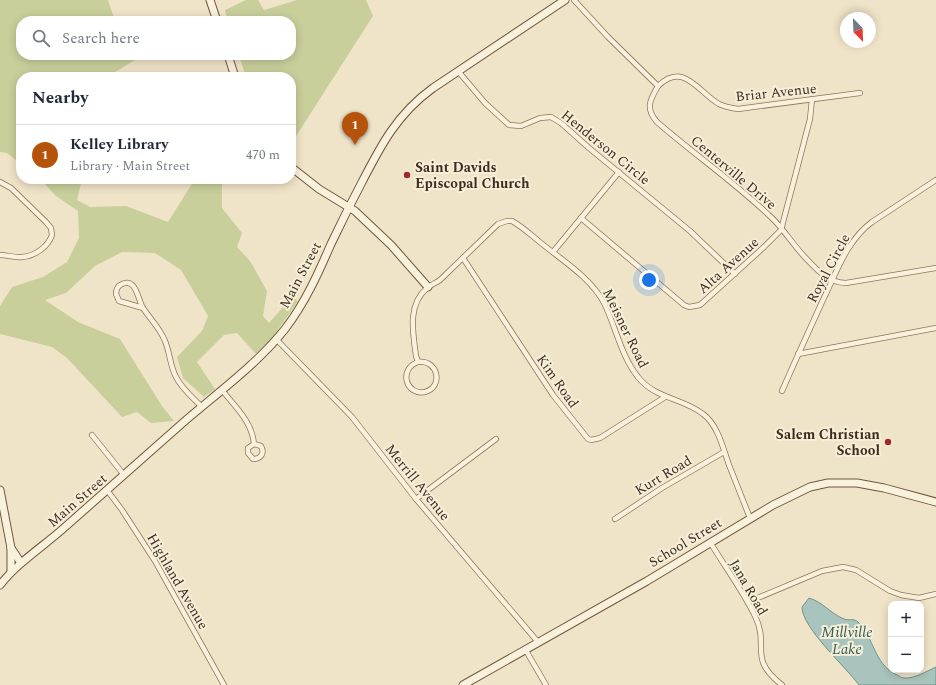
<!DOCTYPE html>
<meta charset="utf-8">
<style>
:root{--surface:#fff;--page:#f6f6f7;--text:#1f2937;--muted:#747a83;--line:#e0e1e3;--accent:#b45309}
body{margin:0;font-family:Spectral,serif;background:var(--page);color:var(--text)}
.controls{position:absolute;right:12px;bottom:12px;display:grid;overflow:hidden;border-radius:8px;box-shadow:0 2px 10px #0003}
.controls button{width:36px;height:36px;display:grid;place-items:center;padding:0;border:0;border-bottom:1px solid var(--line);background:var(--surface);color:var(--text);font:20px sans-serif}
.compass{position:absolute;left:840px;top:12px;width:36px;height:36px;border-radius:50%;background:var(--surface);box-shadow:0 2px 10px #0003;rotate:157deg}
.you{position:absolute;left:649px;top:280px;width:14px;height:14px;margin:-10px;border:3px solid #fff;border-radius:50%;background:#1a73e8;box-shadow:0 0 0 6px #1a73e833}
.badge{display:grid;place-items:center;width:26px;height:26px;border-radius:50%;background:var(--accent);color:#fff;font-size:13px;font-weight:700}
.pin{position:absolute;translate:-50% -33px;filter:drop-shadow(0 1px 2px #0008)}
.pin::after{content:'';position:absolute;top:21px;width:14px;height:12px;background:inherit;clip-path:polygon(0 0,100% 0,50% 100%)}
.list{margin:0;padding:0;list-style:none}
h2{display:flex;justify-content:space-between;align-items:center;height:52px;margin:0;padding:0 16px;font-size:17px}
h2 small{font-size:13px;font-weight:400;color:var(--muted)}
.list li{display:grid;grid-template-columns:26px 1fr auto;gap:12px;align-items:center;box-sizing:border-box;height:60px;padding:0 16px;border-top:1px solid var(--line)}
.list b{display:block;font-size:15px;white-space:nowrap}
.list p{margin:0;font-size:13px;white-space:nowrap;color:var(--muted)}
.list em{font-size:13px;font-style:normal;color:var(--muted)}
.icon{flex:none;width:22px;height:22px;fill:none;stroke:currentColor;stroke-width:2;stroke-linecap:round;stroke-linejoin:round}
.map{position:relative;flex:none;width:936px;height:685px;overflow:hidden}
.search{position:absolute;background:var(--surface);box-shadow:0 2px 10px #0003;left:16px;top:16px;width:280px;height:44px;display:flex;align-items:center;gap:10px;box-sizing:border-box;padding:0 14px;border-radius:16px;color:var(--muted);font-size:15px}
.panel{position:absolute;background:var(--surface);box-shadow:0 2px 10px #0003;left:16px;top:72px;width:280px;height:112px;border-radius:16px}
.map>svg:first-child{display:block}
.green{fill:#c9cf9b}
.water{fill:#a9c4bc;stroke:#6f938a}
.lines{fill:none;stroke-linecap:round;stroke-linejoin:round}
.street-casing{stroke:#8d765c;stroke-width:6}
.secondary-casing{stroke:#6f573f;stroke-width:9}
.street{stroke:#faf1dc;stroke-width:4.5}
.secondary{stroke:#faf1dc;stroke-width:7}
.poi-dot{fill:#9e2a2b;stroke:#f7eed8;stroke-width:1.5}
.labels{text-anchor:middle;stroke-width:4;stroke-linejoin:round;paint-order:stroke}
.street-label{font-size:14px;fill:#3d2e20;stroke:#f7eed8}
.poi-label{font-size:14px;font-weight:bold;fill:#3d2e20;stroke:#f7eed8;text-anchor:start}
.water-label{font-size:15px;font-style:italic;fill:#2f5d5a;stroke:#f7eed8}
</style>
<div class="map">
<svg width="936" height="685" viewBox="0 0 936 685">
<rect width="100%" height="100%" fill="#f0e4c8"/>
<!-- green -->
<g class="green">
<polygon points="0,0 108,0 115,21 21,21 21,55 143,55 107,77 21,77 21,164 7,153 0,152"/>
<polygon points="246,0 258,0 264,10 297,0 366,0 373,16 291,144 291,77 246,77 239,55 291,55 291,21 228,21 225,10"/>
<polygon points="40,179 82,179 77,200 90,207 126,206 168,222 195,179 219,179 222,184 222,208 242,233 237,247 250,261 267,291 263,316 269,323 292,297 298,301 273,337 256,354 237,333 224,335 197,362 215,389 204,397 183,378 177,357 202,331 208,316 181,270 155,253 122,252 95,266 66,293 45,300 78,322 120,339 162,406 174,421 151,423 137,412 122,417 67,358 52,347 0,334 0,306 12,287 43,277 67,262 79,238 78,211 56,196"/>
</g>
<!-- water -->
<path class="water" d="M809,598C823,602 831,614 844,619C849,621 854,618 858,622C874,638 874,663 895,674C898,675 901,678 904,678C914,679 927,671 936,667V685H859C846,667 802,628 802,607Z"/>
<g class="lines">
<defs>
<g id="street">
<path d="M574,0L608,37L658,86C650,100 645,108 657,122C695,155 737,184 773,219C784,230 792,243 802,254C814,267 827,283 846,283L936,268"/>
<polyline points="458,71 485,103 509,125 521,126 540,118 551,117 561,123 589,148 690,231 735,274"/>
<path d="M658,86C684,61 698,92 719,104C725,107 731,108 738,109L860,93"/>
<path d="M0,182L11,188L46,222L51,228L52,235C48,247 35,256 22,257C15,258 7,255 0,255"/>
<polyline points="581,218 684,305 689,307 700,305 764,247 781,230 810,119 812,99"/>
<polyline points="553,252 619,172"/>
<polyline points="463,258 553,395 588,439 591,440 600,438 665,397"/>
<path d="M143,308L119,301L116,294C116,290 117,286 122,284C136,277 138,300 143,308C151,320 160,328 165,341C170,353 170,366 176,377C182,389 193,398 202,407"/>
<polyline points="276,339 352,417 416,499 538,642"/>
<polyline points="798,354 936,328"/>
<path d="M418,362C398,369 406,396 425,392C444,387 438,359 418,362L416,356C413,333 407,305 427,288C430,285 436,283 440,280L498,224L507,221H512C523,227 532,236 541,243C562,260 592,279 604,303C616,327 621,356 638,377C655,399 683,398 703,414C718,425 723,448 729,465C736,483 743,500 750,518"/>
<path d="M222,390C235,407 252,421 254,444L248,448V453L253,459C261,459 265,453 261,446L254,444"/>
<path d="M782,391C795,361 809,331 822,302C836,274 846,241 872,222L936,180"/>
<polyline points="92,435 124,475"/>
<polyline points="107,490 122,510 155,561 224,685"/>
<polyline points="416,499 496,439"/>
<polyline points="615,519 662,488 724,452"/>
<path d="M710,542C725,567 743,591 755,616C770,646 747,658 782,685"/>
<polyline points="748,602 822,571 843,567 856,570 890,591 901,595 919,598 936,594"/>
<polyline points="525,649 546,685"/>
</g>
<g id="secondary">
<polyline points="210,0 217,21"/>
<polyline points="228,55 235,77"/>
<polyline points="291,167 319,189 355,211 391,245 428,287"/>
<polyline points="0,490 11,548 11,571"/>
<polyline points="11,548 21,563"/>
<path d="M0,585C18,562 44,546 65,527C106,491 146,455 186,420C220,391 257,364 285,329C305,303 318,274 331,244C341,223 351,203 361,184C381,145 397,114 433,88L565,0"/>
<polyline points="463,685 647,581 773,505 810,487 828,483 857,483 884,488 936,502"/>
</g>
</defs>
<!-- street casing -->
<use href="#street" class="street-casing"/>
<!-- secondary casing -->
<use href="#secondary" class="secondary-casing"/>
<!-- street -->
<use href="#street" class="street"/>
<!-- secondary -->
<use href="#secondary" class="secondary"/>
</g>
<!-- markers -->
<g class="poi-dot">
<circle cx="407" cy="175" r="4"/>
<circle cx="888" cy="442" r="4"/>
</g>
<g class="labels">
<!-- street labels -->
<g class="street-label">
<text transform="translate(776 92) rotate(-6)" y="5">Briar Avenue</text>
<text transform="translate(606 147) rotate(39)" y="5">Henderson Circle</text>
<text transform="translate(734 172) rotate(40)" y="5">Centerville Drive</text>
<text transform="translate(728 265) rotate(-42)" y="5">Alta Avenue</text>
<text transform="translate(828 268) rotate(-62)" y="5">Royal Circle</text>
<text transform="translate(300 275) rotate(-62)" y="5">Main Street</text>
<text transform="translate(626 328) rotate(64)" y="5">Meisner Road</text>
<text transform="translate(558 381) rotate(55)" y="5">Kim Road</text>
<text transform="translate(663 475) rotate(-31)" y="5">Kurt Road</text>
<text transform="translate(418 482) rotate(51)" y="5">Merrill Avenue</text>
<text transform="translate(77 500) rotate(-41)" y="5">Main Street</text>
<text transform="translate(685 542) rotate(-31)" y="5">School Street</text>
<text transform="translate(178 581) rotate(60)" y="5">Highland Avenue</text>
<text transform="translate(749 587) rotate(60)" y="5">Jana Road</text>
</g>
<!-- poi labels -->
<g class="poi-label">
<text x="415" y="172">Saint Davids<tspan x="415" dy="16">Episcopal Church</tspan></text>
<text x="880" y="439" text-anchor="end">Salem Christian<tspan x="880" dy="16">School</tspan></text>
</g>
<!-- water labels -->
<g class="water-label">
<text x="847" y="637">Millville<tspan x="847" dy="17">Lake</tspan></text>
</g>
</g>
</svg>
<div class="controls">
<button>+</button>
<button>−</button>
</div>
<svg class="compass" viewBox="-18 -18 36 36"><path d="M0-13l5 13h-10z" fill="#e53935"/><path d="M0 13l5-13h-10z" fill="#747a83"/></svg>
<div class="you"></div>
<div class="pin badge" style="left:355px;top:145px">1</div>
<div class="search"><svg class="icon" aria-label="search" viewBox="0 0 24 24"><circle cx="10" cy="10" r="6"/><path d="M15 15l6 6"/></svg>Search here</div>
<section class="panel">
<h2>Nearby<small></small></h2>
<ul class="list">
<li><span class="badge">1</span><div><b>Kelley Library</b><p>Library · Main Street</p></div><em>470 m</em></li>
</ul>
</section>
</div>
